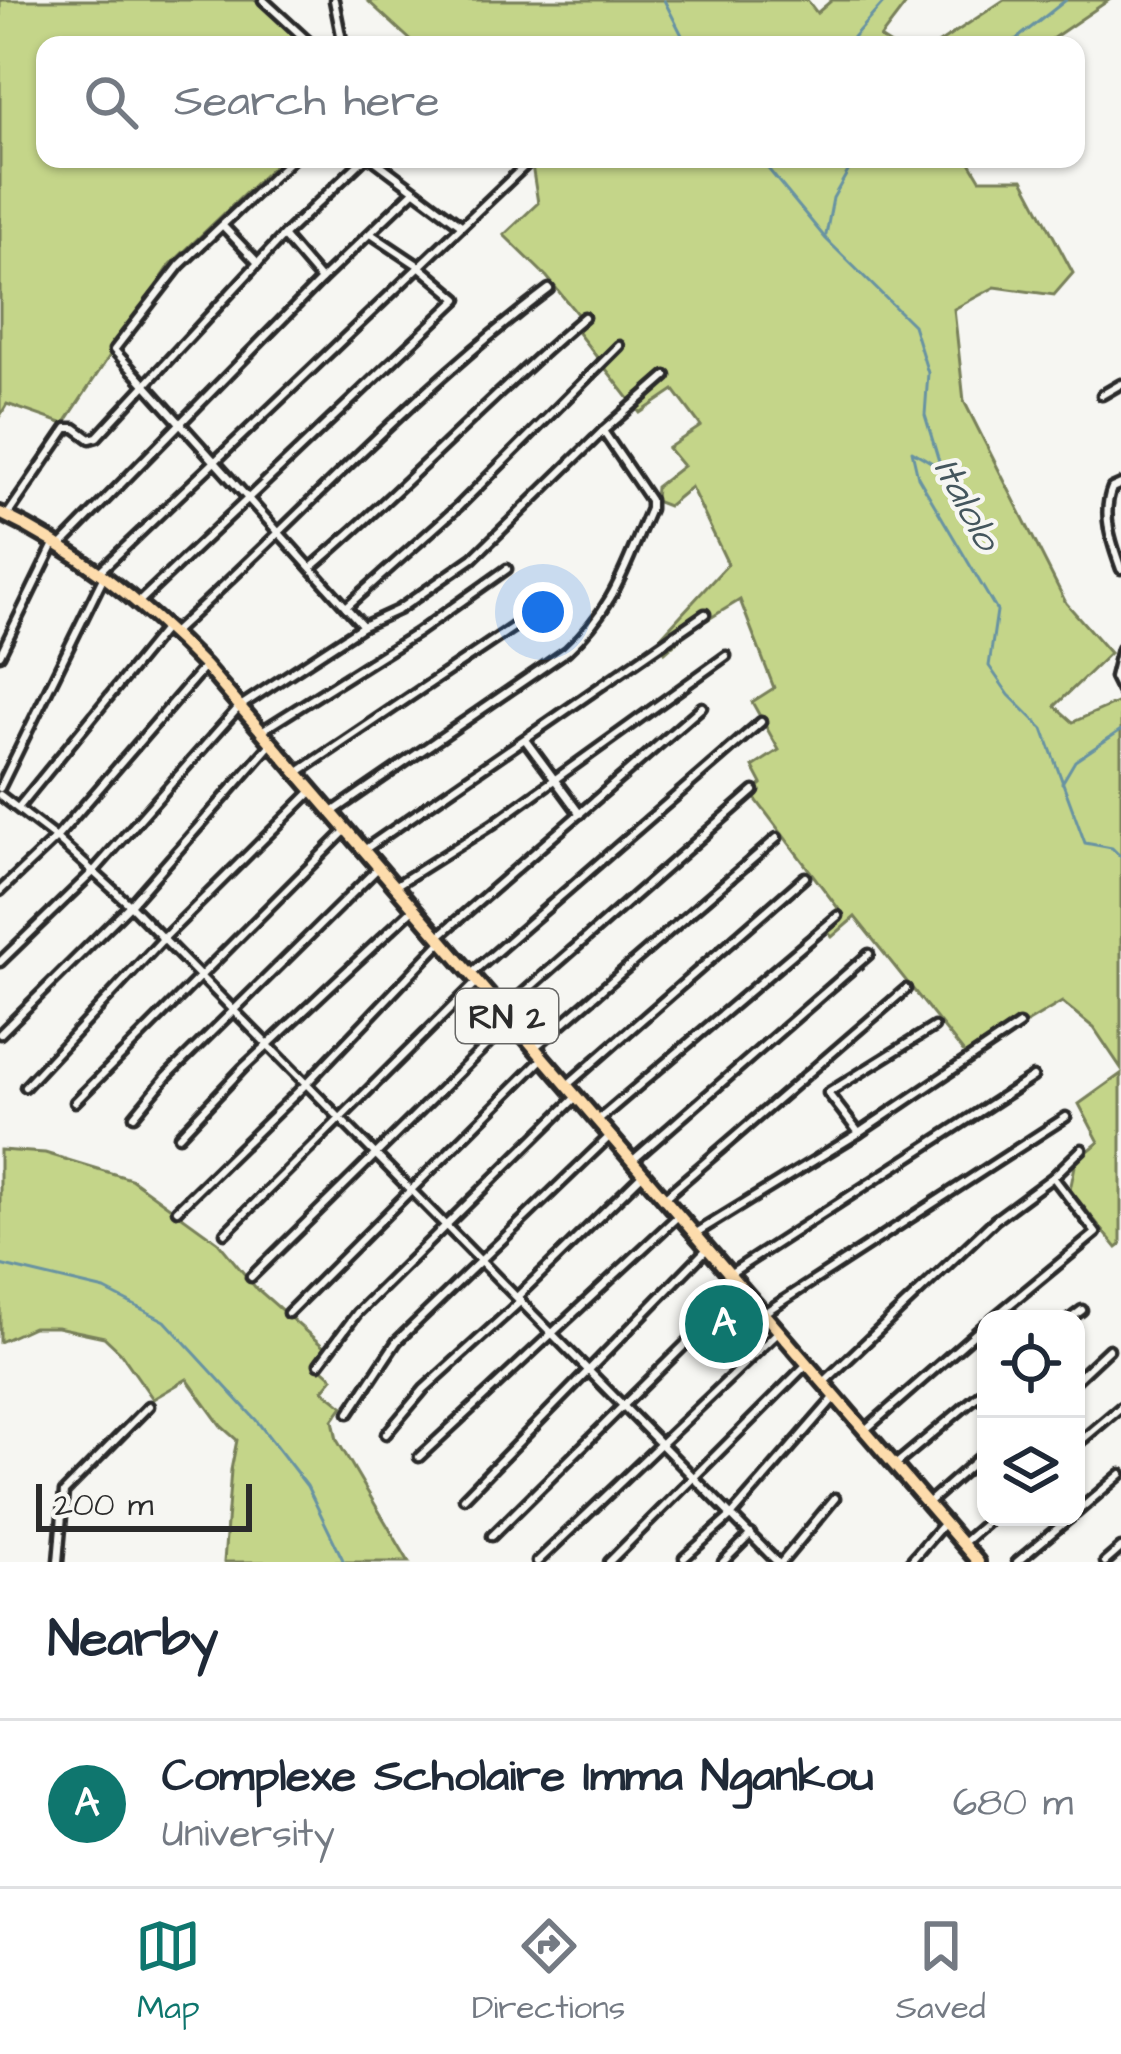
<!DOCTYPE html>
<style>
:root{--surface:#fff;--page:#f6f6f7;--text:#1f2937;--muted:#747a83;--line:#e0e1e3;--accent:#0f766e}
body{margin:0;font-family:"Architects Daughter",sans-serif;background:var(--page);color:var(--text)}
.controls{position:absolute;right:36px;bottom:36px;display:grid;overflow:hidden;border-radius:24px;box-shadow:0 3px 9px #0004}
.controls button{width:108px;height:108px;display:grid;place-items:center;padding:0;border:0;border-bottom:3px solid var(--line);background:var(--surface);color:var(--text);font:60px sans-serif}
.scale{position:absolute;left:36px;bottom:30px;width:216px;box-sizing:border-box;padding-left:12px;border:6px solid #2b2b2b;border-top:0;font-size:33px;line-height:42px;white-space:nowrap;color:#2b2b2b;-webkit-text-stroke:9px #f6f6f2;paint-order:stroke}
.you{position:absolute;left:543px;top:612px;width:42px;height:42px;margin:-30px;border:9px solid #fff;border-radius:50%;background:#1a73e8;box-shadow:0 0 0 18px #1a73e833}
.badge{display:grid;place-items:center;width:78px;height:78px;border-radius:50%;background:var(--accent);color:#fff;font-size:39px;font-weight:700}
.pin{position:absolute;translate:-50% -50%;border:6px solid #fff;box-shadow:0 3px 12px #0006}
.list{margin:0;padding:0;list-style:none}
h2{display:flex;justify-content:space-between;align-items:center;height:156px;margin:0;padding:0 48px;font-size:51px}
h2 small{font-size:39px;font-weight:400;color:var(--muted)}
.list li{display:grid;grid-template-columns:78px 1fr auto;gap:36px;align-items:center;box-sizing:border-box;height:168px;padding:0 48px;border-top:3px solid var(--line)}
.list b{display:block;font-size:45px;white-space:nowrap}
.list p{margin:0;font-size:39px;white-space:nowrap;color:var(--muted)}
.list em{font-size:39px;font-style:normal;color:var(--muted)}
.icon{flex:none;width:66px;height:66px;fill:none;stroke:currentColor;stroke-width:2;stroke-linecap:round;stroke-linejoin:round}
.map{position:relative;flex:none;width:1121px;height:1562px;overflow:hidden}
.search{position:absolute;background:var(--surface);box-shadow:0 3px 9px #0004;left:36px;right:36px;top:36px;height:132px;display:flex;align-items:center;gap:30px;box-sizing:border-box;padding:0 42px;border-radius:24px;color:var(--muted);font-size:45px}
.sheet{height:324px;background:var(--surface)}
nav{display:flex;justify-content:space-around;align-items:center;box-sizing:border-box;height:168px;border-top:3px solid var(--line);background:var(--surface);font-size:33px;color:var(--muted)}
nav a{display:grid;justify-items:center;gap:6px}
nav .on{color:var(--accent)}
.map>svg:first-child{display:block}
.built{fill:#eae7f4}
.green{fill:#c4d589;stroke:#78805a;stroke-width:3}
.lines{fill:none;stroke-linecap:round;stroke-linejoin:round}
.stream{stroke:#6893a2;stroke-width:3}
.street-casing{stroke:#2b2b2b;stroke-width:15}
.highway-casing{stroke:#2b2b2b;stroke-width:20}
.street{stroke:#f6f6f2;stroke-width:6}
.highway{stroke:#fddcac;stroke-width:10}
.labels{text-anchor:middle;stroke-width:9;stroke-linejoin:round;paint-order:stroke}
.shield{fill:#f6f6f2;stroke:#686867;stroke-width:3}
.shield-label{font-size:33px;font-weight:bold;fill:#2b2b2b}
.water-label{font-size:39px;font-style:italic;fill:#44565d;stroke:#f6f6f2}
</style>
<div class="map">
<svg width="1121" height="1562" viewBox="0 0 1121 1562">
<rect width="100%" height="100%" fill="#f6f6f2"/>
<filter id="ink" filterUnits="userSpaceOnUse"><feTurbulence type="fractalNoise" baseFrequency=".00833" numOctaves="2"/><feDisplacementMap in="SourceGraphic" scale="24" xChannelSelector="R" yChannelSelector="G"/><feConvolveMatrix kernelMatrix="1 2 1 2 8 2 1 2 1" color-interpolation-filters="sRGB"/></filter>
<g filter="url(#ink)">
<!-- built -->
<polygon class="built" points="742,1288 759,1308 709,1358 690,1341"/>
<!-- green -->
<g class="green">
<polygon points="0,0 260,0 313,45 45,45 45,159 281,159 171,264 64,424 7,404 0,416"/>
<polygon points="367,0 807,0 817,13 832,0 909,0 880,38 891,45 416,45"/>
<polygon points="1004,0 1109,0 1043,45 936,45"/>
<polygon points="531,159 968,159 980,179 1023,179 1073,273 1054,295 995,287 954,309 964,401 1066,603 1110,653 1055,706 1073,722 1121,701 1121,1068 1094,1028 1062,1002 968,1058 855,917 832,937 823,927 838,908 751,793 762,784 753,767 779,750 752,702 774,688 740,600 689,631 665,652 658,640 728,564 691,487 668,506 655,501 656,487 683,466 668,448 701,426 674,390 640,413 575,329 582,320 547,277 504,235 538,203"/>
<polygon points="1121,1074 1121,1245 1117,1248 1070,1190 1076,1161 1099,1142 1079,1104"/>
<polygon points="0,1150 45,1153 131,1179 218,1242 255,1287 325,1348 315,1362 333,1378 323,1390 343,1406 333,1420 337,1440 409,1562 224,1562 231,1470 237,1440 221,1426 187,1379 153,1399 120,1352 104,1337 57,1327 33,1327 0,1342"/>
</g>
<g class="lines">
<!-- stream -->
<g class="stream">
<polyline points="664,0 687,45"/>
<polyline points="846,45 886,0"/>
<polyline points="1009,45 1066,0"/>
<polyline points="760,159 826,239 913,325 928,373 925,415 941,468 912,451 918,477 997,611 989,666 1009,695 1043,729 1085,843 1112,848 1121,857"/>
<polyline points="826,235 833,198 855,159"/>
<polyline points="1062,783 1075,761 1121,730"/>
<polyline points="0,1265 105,1290 165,1321 256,1420 307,1486 344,1562"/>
</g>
<defs>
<g id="street">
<polyline points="263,0 312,45"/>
<polyline points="334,0 343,45"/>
<polyline points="292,159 180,265 114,350 363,626"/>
<polyline points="373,159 461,225"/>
<polyline points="224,227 258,263"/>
<polyline points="284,237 321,280"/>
<polyline points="1102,395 1121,384"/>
<path d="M1121,484L1112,488C1101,514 1112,544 1121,569"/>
<polyline points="8,514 67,428 75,428 90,439 97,437 283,236 364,159"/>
<polyline points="60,546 321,280 414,191"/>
<path d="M312,567C406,487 489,397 584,317"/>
<polyline points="99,572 532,159"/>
<polyline points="139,602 458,299 419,266 371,234"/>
<polyline points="346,607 459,506 619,346"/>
<path d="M173,633C298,519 413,391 549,289"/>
<polyline points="1121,649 1114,677 1121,691"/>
<polyline points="0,655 55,542"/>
<polyline points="263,730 417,633 507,569"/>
<polyline points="526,741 580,814"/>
<polyline points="297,773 512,628 549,599"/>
<polyline points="0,788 104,576"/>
<polyline points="0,795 56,838 130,905 777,1562"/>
<polyline points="18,808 166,627"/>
<path d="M331,813L567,651C615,607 625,566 650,509V500L603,431"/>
<polyline points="364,850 705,614"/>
<polyline points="395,886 493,824 726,656"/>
<polyline points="0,891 56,838 205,666"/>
<polyline points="438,937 702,707"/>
<polyline points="0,962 93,872 239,707 363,626 398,610 473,558 603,431 666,376"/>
<polyline points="471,974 761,722"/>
<polyline points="503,1011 754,791"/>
<polyline points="0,1034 130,905 271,744"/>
<polyline points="534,1048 777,838"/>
<polyline points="566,1086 805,877"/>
<polyline points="25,1087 163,939 312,791"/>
<polyline points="75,1102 346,830"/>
<polyline points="134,1116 167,1076 379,867"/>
<polyline points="597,1121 838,916"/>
<polyline points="859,1133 828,1093 934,1027"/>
<polyline points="179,1136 243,1068 414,908"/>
<polyline points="632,1161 869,954"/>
<polyline points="664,1198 906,989"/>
<polyline points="177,1210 307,1083 442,941"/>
<polyline points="225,1233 478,981"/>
<polyline points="696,1233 859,1133 1019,1025"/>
<polyline points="731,1273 1033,1077"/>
<polyline points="251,1277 511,1021"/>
<polyline points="517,1297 643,1174"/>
<polyline points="288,1313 543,1058"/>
<polyline points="764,1313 1066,1117"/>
<polyline points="992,1319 1096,1233 1053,1177"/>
<polyline points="1070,1319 1082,1310"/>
<polyline points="319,1364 357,1313 576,1097"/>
<polyline points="1076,1380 1109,1349"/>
<polyline points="824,1382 995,1220 1053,1177 1082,1149"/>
<polyline points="349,1413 397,1341 610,1136"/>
<polyline points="865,1430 986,1324"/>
<polyline points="386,1434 424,1389 521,1301"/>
<polyline points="1076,1445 1121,1407"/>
<polyline points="419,1457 677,1217"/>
<polyline points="895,1465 986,1389"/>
<polyline points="464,1498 706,1250"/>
<polyline points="928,1503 986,1452"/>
<polyline points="1076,1513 1121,1474"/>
<polyline points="492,1536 742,1288"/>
<polyline points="962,1544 993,1517"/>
<polyline points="684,1558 732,1515 833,1399"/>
<polyline points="58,1562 64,1492 149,1406"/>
<polyline points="537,1562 779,1331"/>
<polyline points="609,1562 807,1364"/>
<polyline points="723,1562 751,1534"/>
<polyline points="782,1562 835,1498"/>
<polyline points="910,1562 944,1523"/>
<polyline points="1017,1562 1071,1517"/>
<polyline points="1105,1562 1121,1548"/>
</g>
<path id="highway" d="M0,513C78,550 145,604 205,666L978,1562"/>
</defs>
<!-- street casing -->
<use href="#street" class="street-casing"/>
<!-- highway casing -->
<use href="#highway" class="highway-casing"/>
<!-- street -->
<use href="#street" class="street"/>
<!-- highway -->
<use href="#highway" class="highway"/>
</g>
</g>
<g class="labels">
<!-- shield labels -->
<rect class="shield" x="456" y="989" width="102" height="54" rx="9"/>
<g class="shield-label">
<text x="507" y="1028">RN 2</text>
</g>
<!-- water labels -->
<g class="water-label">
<text transform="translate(969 503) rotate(62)" y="14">Italolo</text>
</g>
</g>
</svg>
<div class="controls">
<button><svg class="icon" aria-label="locate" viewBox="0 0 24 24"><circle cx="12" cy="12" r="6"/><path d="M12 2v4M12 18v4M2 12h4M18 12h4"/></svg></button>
<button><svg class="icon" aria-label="layers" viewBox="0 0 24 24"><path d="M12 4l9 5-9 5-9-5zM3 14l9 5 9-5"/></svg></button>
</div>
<div class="scale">200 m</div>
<div class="you"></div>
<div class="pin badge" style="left:724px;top:1324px">A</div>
<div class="search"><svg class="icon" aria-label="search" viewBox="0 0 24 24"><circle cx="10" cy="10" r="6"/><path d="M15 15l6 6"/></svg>Search here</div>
</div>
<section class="sheet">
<h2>Nearby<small></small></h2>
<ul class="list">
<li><span class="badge">A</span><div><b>Complexe Scholaire Imma Ngankou</b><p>University</p></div><em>680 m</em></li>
</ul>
</section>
<nav>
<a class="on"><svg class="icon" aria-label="map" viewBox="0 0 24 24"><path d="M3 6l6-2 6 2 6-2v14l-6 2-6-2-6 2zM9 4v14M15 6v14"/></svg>Map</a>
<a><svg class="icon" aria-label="directions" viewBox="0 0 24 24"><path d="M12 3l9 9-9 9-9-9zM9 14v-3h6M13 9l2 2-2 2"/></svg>Directions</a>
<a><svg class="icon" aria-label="saved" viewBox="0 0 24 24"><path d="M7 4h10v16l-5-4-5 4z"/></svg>Saved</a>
</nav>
